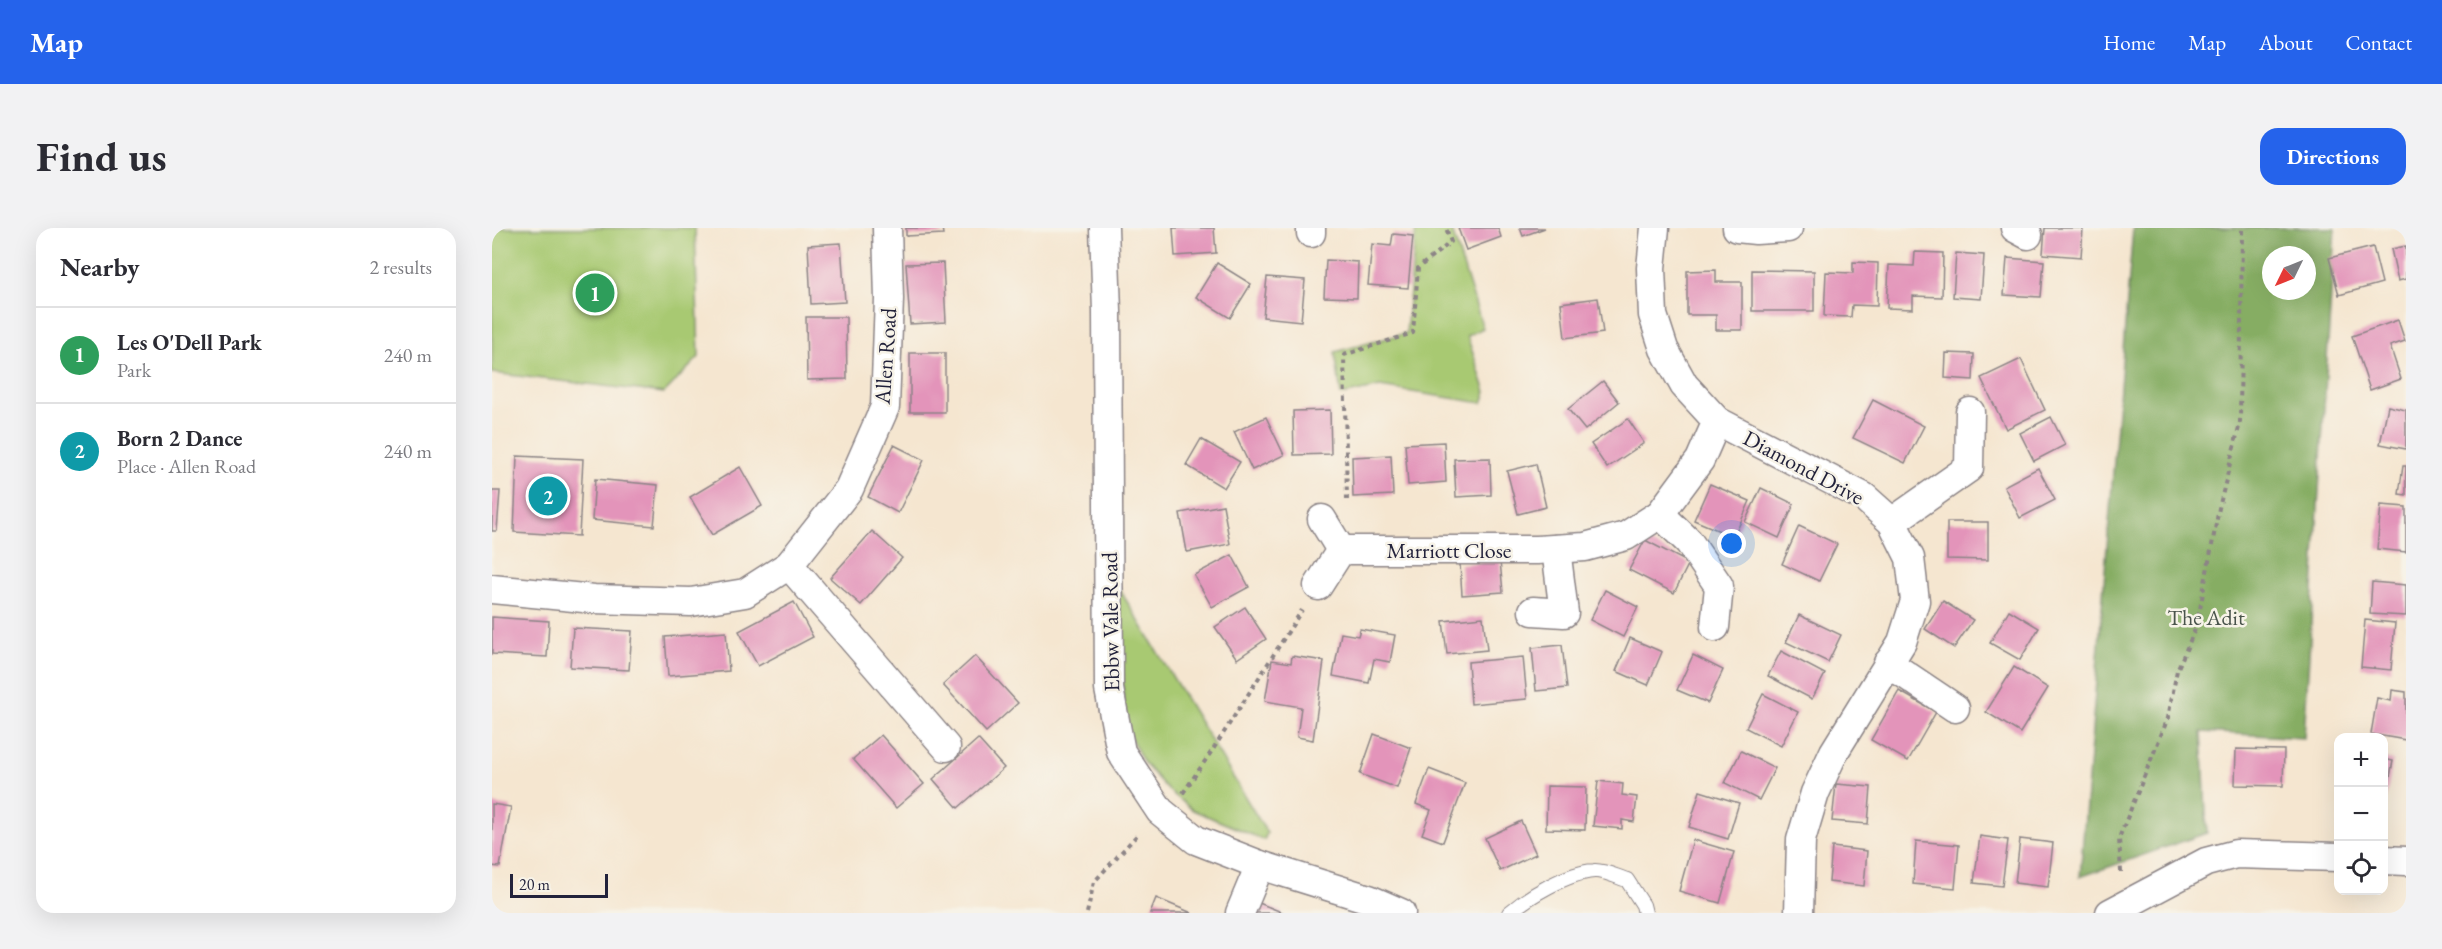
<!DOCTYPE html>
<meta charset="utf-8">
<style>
:root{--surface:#fff;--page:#f2f2f3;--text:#2b2b33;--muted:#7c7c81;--line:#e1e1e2;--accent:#2563eb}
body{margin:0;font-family:"EB Garamond",serif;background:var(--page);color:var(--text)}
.controls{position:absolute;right:18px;bottom:18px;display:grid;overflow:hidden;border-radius:12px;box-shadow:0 6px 24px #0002}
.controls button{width:54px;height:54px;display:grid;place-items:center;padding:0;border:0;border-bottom:2px solid var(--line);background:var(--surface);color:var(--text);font:30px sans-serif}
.compass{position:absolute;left:1770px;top:18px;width:54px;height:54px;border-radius:50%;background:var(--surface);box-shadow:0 6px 24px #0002;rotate:227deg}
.scale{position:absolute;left:18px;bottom:15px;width:98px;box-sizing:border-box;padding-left:6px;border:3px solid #22223b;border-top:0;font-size:16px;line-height:21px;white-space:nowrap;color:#22223b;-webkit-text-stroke:4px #f7f3e8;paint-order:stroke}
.you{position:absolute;left:1240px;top:316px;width:21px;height:21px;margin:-15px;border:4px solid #fff;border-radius:50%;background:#1a73e8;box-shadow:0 0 0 9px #1a73e833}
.badge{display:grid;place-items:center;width:39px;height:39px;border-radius:50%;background:var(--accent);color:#fff;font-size:20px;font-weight:700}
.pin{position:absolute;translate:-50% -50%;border:3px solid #fff;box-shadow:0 2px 6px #0006}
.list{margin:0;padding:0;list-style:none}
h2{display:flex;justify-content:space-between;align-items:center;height:78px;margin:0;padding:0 24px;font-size:26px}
h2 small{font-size:20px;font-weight:400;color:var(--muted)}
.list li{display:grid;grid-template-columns:39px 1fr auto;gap:18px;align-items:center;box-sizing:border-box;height:96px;padding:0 24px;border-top:2px solid var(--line)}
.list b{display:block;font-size:22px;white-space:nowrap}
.list p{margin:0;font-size:20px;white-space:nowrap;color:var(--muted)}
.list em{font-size:20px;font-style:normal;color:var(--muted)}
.icon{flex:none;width:33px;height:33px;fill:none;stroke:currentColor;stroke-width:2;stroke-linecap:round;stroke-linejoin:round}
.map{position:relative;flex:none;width:1914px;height:685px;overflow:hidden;border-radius:18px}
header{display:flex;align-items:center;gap:36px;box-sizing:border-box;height:84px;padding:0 30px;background:var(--accent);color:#fff}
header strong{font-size:28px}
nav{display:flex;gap:33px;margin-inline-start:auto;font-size:21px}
.intro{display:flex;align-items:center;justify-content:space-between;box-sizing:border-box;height:144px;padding:0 36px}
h1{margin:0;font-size:42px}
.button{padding:15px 27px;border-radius:18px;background:var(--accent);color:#fff;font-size:21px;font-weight:700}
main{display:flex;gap:36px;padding:0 36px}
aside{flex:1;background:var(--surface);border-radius:18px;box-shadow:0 6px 24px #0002}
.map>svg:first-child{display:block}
.green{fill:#a8c972;stroke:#657656;stroke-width:1.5}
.forest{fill:#86ad64;stroke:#546850;stroke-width:1.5;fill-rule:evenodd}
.building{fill:#e394ba}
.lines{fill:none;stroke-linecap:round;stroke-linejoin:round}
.service-casing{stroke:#8c8486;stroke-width:16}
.minor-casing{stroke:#8c8486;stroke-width:31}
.path{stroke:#8c8486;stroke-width:4;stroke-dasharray:4.5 4.5;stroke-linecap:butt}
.service{stroke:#fff;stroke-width:14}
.minor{stroke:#fff;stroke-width:28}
.labels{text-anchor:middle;stroke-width:5;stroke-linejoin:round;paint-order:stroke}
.street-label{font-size:22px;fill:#22223b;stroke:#f7f3e8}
.park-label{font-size:22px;fill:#4a544c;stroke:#f7f3e8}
</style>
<header>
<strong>Map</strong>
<nav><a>Home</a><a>Map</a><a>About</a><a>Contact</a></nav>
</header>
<div class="intro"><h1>Find us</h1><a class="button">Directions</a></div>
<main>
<aside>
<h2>Nearby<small>2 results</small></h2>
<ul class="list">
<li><span class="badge" style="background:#2e9e5b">1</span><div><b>Les O'Dell Park</b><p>Park</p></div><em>240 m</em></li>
<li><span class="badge" style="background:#0f9aa8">2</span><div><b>Born 2 Dance</b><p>Place · Allen Road</p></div><em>240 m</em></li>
</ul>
</aside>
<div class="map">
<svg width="1914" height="685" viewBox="0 0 1914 685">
<rect width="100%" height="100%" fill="#f7f3e8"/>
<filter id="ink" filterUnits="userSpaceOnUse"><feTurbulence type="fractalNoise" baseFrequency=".0167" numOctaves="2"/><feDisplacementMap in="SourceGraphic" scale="12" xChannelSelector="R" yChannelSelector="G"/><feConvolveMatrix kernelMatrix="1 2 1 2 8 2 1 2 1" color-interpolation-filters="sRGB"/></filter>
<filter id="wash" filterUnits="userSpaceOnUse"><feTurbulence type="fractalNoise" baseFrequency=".008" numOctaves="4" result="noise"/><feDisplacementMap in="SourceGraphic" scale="24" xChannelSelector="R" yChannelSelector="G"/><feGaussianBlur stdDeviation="1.35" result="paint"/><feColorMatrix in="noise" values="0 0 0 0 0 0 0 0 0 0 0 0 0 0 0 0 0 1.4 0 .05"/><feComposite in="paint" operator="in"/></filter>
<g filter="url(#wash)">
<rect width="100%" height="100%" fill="#f5e6d0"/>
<!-- green -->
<g class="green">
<polygon points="0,0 203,0 207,129 172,165 0,145"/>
<polygon points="924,0 959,0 991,100 975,108 994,164 990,175 888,159 849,167 843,124 914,105"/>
<polygon points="625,357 775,605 772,612 701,582 676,562 652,535 633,499"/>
</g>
<!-- forest -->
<path class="forest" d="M1641,0H1843L1812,510L1710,504L1715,605L1588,649ZM1779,27H1815V63H1779Z"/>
<g id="blocks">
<!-- building -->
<g class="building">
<polygon points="414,0 450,0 451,6 414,8"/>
<polygon points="681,0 722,0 724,25 683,28"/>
<polygon points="966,0 1006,0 1009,9 974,22"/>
<polygon points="1028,0 1053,0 1031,8"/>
<polygon points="1553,0 1591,0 1589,29 1551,26"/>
<polygon points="901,6 921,8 916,60 876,57 880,16 899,18"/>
<polygon points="349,15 353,74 319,76 316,17"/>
<polygon points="1914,18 1914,51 1906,53 1899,21"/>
<polygon points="1881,19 1890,55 1847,67 1837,30"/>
<polygon points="1423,24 1451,25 1450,69 1421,68 1421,81 1395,80 1397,37 1422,38"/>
<polygon points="1464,25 1492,27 1489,71 1461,69"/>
<polygon points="1515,30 1552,33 1549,69 1512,67"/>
<polygon points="834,32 866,34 865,70 832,69"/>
<polygon points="1361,34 1386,35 1385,78 1360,77 1359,89 1332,88 1334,44 1361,45"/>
<polygon points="451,35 454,94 418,96 414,36"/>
<polygon points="725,35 759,56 738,90 704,69"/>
<polygon points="1224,42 1224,54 1250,54 1250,102 1224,102 1224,87 1195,87 1195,43"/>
<polygon points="1260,42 1322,43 1322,83 1260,83"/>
<polygon points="775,49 813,52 809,93 771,89"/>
<polygon points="1106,70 1111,105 1073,110 1069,75"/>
<polygon points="314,89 354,89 355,151 315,152"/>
<polygon points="1906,92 1913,113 1898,118 1909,151 1878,162 1860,108"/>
<rect x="418" y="125" width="35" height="59"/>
<polygon points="1454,125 1482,126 1481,152 1453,150"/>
<polygon points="1529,131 1553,182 1514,201 1489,150"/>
<polygon points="1111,153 1127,174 1093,202 1076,181"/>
<polygon points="1381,172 1432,198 1413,235 1361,210"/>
<polygon points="1896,178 1914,182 1914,221 1888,216"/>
<polygon points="838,182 839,226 802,227 801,183"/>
<polygon points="774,189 792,227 760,242 742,204"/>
<polygon points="1559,189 1573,217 1542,233 1528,205"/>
<polygon points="1136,191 1152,215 1115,240 1099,216"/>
<polygon points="709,211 748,234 732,260 694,237"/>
<polygon points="952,214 954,254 916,257 913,216"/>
<polygon points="402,217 432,232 406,285 376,269"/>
<polygon points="899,227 901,267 861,269 860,229"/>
<polygon points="25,228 91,231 87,308 22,304"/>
<polygon points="998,230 999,267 964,269 962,231"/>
<polygon points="1044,236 1054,279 1026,286 1015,243"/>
<polygon points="1911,238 1914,238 1914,267 1907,266"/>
<polygon points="248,239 270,278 220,307 198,269"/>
<polygon points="1546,240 1563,272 1528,290 1512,258"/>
<polygon points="103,251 166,257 162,298 100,292"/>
<polygon points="1218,256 1258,273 1242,309 1202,292"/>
<polygon points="1269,260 1302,276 1287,310 1253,294"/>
<polygon points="0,263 8,263 5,303 0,303"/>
<polygon points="731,277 738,316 695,324 688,285"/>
<polygon points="1889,277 1914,279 1914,324 1885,321"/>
<polygon points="1455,294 1496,294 1496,332 1455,331"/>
<polygon points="1307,298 1345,316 1327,353 1290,336"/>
<polygon points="380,303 410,330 369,377 338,350"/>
<polygon points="1153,312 1197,335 1182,365 1137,342"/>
<polygon points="740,327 757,359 720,379 702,347"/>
<polygon points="1008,333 1011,364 970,367 968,336"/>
<polygon points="1880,354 1914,357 1914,388 1878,386"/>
<polygon points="1113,362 1146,379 1131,409 1098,392"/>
<polygon points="1451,373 1481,392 1462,420 1433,401"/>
<polygon points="302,374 321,409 266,438 247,403"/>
<polygon points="753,379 774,411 745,431 723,399"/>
<polygon points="1517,382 1547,400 1528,432 1498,415"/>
<polygon points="1307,387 1349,407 1336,434 1294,414"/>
<polygon points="0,389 57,393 55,429 0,426"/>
<polygon points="991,389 995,422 955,426 951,393"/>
<polygon points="1873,392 1903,395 1899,442 1869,439"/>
<polygon points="81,400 140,403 137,442 78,439"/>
<polygon points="868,401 903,407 898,434 882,431 877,455 841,448 849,405 866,408"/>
<polygon points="234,404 237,443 176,448 173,409"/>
<polygon points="1138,410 1170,424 1156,457 1124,443"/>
<polygon points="1070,417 1075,460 1044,463 1040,420"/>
<polygon points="1289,423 1333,446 1320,471 1276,448"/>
<polygon points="1201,427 1231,442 1216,475 1185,462"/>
<polygon points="483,428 526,475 494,504 451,457"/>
<polygon points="800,428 832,433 821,512 805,509 809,479 773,473 780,432 799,435"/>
<polygon points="1031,429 1035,471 979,476 976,434"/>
<polygon points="1522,439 1556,460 1528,505 1494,484"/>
<polygon points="1900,462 1914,464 1914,512 1879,506 1885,470 1899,473"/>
<polygon points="1407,463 1444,484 1416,533 1379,512"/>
<polygon points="1271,466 1306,484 1289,518 1254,500"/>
<polygon points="882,506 919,520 905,560 868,546"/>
<polygon points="389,507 432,556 404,580 361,531"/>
<polygon points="486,511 512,540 466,580 441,551"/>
<polygon points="1744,521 1792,522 1791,558 1743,557"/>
<polygon points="1249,523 1283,540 1267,572 1233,555"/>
<polygon points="1892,531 1901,533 1893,575 1892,575"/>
<polygon points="937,541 973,555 951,614 930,606 939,582 924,576"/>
<polygon points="1106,553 1131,556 1130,567 1145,569 1142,594 1130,592 1130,601 1101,598"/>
<polygon points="1344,556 1379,559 1376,596 1340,593"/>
<polygon points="1055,558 1094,559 1093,602 1054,601"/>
<polygon points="1208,563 1247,575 1236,611 1197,599"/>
<polygon points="0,576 19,579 8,639 0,638"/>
<polygon points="1029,593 1044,626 1008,643 993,610"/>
<polygon points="1488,608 1516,612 1510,658 1482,655"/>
<polygon points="1528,611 1561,615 1556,659 1523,655"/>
<polygon points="1201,612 1242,624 1228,675 1187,663"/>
<polygon points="1424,613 1467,617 1463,660 1421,656"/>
<polygon points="1340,619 1375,623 1372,658 1337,654"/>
<polygon points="664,670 700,685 658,685"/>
<polygon points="767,675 792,685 763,685"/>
</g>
</g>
</g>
<g filter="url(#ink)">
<use href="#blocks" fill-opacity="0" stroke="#8c8486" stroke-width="1.5"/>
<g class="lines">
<defs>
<path id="service" d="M1017,685C1037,668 1075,645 1102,643C1112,642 1125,649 1135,652L1151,677L1153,685"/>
<g id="minor">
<polyline points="612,0 615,83 617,461 629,524 668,583 704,612 768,637 877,671 909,685"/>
<polyline points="1163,0 1159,40 1161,87 1172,121 1192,157 1225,193 1372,269 1400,294 1418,330 1423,373 1410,414 1342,524 1323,565 1309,612 1307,685"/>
<polyline points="1245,0 1264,2 1296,0"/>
<polyline points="1523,0 1536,7"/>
<polyline points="819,5 819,0"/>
<polyline points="1168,286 1197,314 1227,358 1223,399"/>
<polyline points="830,291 849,322"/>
<polyline points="1400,294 1477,240 1478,184"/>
<polyline points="849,322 1045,322 1093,319 1134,308 1168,286 1208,232 1225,193"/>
<polyline points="297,337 454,519"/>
<polyline points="826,358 849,322"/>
<polyline points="0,361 102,371 199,374 253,365 297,337 357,261 393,179 397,71 395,0"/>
<polyline points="1041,383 1072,385 1064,321"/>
<polyline points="1396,435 1463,480"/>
<polyline points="1892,632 1914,633"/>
<polyline points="748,685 768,637"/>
<polyline points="1618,685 1714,634 1744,626 1846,629"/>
</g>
</defs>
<!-- service casing -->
<use href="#service" class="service-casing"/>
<!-- minor casing -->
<use href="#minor" class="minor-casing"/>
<!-- path -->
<g class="path">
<polyline points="855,272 852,127 921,105 926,40 959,14 954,0"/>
<polyline points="691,565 722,520 810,382"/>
<polyline points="1629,644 1627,610 1676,490 1685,442 1705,397 1727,280 1748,195 1750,0"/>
<polyline points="595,685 602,654 647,605"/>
</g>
<!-- service -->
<use href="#service" class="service"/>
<!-- minor -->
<use href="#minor" class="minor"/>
</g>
</g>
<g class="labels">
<!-- street labels -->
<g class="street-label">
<text transform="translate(393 128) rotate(-86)" y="8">Allen Road</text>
<text transform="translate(1312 239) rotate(28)" y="8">Diamond Drive</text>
<text x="957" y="330">Marriott Close</text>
<text transform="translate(618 394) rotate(-91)" y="8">Ebbw Vale Road</text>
</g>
<!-- park labels -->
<g class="park-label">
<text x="1714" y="397">The Adit</text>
</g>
</g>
</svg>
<div class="controls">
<button>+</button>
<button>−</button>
<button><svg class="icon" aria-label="locate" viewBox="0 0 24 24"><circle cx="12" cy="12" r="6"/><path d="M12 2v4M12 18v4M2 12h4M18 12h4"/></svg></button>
</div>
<svg class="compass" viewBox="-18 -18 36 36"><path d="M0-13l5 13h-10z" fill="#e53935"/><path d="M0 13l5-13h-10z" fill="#7c7c81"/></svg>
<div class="scale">20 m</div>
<div class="you"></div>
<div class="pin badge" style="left:103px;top:65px;background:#2e9e5b">1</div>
<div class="pin badge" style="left:56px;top:268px;background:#0f9aa8">2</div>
</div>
</main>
